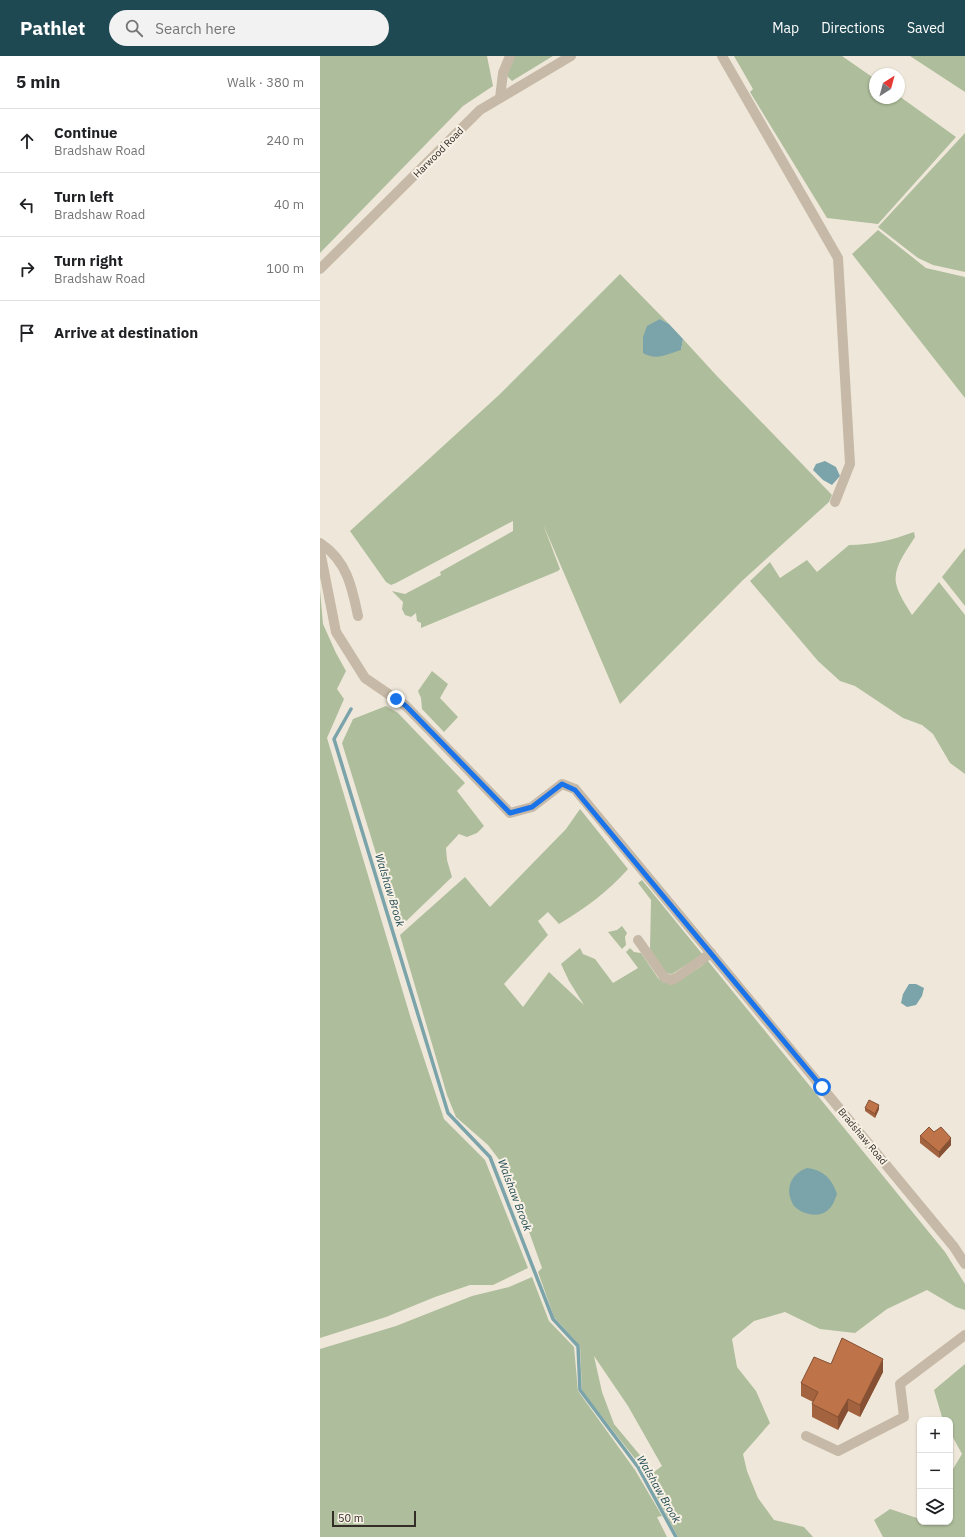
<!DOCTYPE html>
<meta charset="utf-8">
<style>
:root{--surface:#fff;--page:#f2f2f2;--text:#202124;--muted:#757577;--line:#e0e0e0;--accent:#1f4952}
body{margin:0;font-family:"IBM Plex Sans",sans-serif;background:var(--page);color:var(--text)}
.controls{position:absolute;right:12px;bottom:12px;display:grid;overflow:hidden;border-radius:8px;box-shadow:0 1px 3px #0004}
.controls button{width:36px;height:36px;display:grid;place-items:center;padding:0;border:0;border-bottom:1px solid var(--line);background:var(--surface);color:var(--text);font:20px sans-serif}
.compass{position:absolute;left:549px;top:12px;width:36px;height:36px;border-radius:50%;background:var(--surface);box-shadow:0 1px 3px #0004;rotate:36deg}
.scale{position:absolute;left:12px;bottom:10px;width:84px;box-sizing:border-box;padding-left:4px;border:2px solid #332c27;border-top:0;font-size:11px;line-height:14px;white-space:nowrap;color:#332c27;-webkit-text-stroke:3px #f8f1e5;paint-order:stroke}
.stop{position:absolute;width:12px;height:12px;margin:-9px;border:3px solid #1a73e8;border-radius:50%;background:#fff}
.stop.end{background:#1a73e8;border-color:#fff;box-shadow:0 1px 4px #0008}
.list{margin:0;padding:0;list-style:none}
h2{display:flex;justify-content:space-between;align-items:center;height:52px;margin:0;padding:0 16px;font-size:17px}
h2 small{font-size:13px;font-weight:400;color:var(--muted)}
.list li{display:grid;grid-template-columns:26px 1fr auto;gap:12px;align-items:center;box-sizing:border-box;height:64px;padding:0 16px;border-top:1px solid var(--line)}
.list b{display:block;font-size:15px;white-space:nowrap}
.list p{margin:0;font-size:13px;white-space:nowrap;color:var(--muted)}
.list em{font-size:13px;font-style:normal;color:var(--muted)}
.icon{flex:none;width:22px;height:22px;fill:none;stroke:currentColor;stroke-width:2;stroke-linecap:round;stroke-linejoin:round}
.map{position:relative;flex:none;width:645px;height:1481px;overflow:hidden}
header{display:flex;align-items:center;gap:24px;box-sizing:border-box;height:56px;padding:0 20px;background:var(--accent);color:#fff}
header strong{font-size:19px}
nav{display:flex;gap:22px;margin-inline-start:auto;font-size:14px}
.search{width:280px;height:36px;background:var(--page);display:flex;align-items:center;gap:10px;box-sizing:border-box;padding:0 14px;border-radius:22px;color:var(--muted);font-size:15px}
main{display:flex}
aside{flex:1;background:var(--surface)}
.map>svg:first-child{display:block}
.green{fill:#aebd9b;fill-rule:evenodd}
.water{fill:#7ba3aa}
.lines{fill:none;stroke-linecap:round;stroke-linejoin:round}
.stream{stroke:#7ba3aa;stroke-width:3.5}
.minor{stroke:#c6b9a7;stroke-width:10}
.wall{fill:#a3633f}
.shaded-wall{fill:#855033}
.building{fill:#be7349;stroke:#855033}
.route{stroke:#1a73e8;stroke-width:5}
.labels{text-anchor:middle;stroke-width:4;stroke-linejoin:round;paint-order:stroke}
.street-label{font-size:10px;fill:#332c27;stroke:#f8f1e5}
.water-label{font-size:11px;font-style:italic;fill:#1f4952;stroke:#f8f1e5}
</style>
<header>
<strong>Pathlet</strong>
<div class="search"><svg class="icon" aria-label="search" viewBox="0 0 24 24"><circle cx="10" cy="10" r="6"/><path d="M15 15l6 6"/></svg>Search here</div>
<nav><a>Map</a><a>Directions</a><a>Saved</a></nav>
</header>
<main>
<aside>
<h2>5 min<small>Walk · 380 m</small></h2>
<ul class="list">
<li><svg class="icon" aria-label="ahead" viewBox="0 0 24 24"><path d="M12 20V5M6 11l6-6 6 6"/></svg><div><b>Continue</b><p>Bradshaw Road</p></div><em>240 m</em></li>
<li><svg class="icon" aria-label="left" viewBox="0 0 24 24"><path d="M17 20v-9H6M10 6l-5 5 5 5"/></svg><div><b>Turn left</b><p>Bradshaw Road</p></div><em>40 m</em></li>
<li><svg class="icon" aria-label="right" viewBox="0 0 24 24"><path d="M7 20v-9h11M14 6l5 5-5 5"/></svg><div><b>Turn right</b><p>Bradshaw Road</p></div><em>100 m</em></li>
<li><svg class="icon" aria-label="arrive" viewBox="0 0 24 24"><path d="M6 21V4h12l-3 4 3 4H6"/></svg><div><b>Arrive at destination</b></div></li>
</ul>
</aside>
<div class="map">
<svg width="645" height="1481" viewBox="0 0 645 1481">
<rect width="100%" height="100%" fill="#efe8da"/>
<!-- green -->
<g class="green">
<polygon points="0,0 167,0 173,30 143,50 0,197"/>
<polygon points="193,0 233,0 192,25 187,20"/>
<polygon points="414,0 522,0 555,23 555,42 579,42 579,40 636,81 558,168 507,162 430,36 433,33"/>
<polygon points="590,0 645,0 645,36"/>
<polygon points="645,77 645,216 613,209 598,202 558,171"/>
<polygon points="558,174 606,212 645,221 645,342 532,198"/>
<polygon points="300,218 349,268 340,263 361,294 363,283 396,319 512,439 509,446 423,524 300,648 223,468 240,513 238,515 101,572 101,567 97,565 96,557 91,561 85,559 82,553 83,546 72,535 85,538 121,519 120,516 193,475 193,465 76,527 71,529 66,526 30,475 179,339"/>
<path d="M594,476L595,481C587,494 573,511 576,527C578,538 586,549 592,559L619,526L645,559V718L630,707L613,678L602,669L583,662L535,630L520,625L498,605L430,525L450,506L460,522L487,504L497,516L529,489C552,489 572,484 594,476Z"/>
<polygon points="645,492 645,550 622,521"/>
<polygon points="0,534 3,568 16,597 26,615 17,633 24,643 7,682 91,963 124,1063 165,1104 208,1212 173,1229 150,1229 115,1241 66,1261 0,1282"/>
<polygon points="112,615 128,628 120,642 138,661 124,676 102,653 101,642 98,635"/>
<polygon points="66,650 78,657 145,727 137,735 164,770 157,777 147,781 139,778 126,792 127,804 132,821 79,872 22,687 33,663"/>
<path d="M260,753L308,813C288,836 265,852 239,868L228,856L218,865L228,879L184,928L203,951L229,916L264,949L249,925L241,908L260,892L263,898L275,903L293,927L318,912L306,896L310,892L314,896L321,897L338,922L343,926L354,928L383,909L377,902L352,918L346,917L330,893L331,844L318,827L322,824L625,1196L645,1228V1254L636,1251L607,1234L567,1253L535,1277L500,1273L465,1256L434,1265L412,1283L417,1311L436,1335L450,1367L423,1398L427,1415L438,1442L454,1464L484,1471L493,1481H358L320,1409L262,1335L260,1290L234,1261L218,1216L222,1212L187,1114L168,1089L136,1061L127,1039L80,879L145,821L170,851L246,773ZM274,1300L308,1350L342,1410L334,1416L294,1368L282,1336Z"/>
<polygon points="302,870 307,877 305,881 306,889 302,893 288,876 297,874"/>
<polygon points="212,1221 229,1265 254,1291 258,1335 315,1414 342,1460 337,1461 347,1481 0,1481 0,1293 76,1270 152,1240 189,1231"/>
<polygon points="645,1308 645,1481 563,1481 554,1464 570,1453 600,1463 600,1466 630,1466 630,1418 642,1398 630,1376 630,1364 623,1364 622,1361 614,1334"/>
</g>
<!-- water -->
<g class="water">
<path d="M340,263L349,268L363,283L361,294C347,298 337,305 323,297V281L327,270Z"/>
<polygon points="505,405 516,411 520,420 512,429 503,424 493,414 496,408"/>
<polygon points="589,928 596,928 604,932 602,940 596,949 587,951 581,947 583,938"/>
<path d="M487,1112C504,1114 512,1123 517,1138C515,1143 513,1150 508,1154C498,1163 482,1158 474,1150C472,1147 471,1144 470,1141C467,1127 474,1117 487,1112Z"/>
</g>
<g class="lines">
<!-- stream -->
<polyline class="stream" points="31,653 14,683 128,1057 170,1101 233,1263 258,1290 260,1334 318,1411 356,1481"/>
<!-- minor -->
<g class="minor">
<polyline points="402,0 518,202 530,408 515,446"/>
<polyline points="180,42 183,17 190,0"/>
<polyline points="0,213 160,54 251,0"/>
<path d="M0,487C27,505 32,531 38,560"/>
<polyline points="0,495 16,576 45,622 86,650 190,757 212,751 242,728 255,733 634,1191 645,1208"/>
<polyline points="318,884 344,921 351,924 356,922 391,897"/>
<polyline points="486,1380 518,1395 584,1361 580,1328 645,1279"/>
</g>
</g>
<!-- wall -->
<g class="wall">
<polygon points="545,1052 559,1053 555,1062 545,1055"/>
<polygon points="614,1076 631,1089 619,1102 600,1087 600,1080"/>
<polygon points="511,1308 563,1316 540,1361 528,1355 518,1374 492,1361 492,1348 493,1346 481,1340 481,1327"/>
</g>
<!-- shaded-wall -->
<g class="shaded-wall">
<polygon points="559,1049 559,1053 555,1062 555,1058"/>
<polygon points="631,1082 631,1089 619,1102 619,1096"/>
<polygon points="563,1303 563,1316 540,1361 540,1349"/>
<polygon points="528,1343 528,1355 518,1374 518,1361"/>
</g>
<!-- building -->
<g class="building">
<polygon points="549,1044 559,1049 555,1058 545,1052"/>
<polygon points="609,1071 614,1076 621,1071 631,1082 619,1096 600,1080"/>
<polygon points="522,1282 563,1303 540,1349 528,1343 518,1361 492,1348 498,1336 481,1327 494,1301 511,1308"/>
</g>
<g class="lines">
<!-- route -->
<polyline class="route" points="76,643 86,650 190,757 212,751 242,728 255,734 502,1031"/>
</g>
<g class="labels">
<!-- street labels -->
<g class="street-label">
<text transform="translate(118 96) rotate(-45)" y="4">Harwood Road</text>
<text transform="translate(543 1080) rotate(50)" y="4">Bradshaw Road</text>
</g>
<!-- water labels -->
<g class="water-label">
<text transform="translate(70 834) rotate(73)" y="4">Walshaw Brook</text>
<text transform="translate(195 1139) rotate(69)" y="4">Walshaw Brook</text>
<text transform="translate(339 1433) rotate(60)" y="4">Walshaw Brook</text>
</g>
</g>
</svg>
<div class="controls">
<button>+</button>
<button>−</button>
<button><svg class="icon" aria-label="layers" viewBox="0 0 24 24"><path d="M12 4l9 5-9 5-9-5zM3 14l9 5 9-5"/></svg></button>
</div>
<svg class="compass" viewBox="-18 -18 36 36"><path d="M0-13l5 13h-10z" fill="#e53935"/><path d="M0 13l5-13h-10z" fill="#757577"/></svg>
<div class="scale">50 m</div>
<div class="stop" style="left:502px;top:1031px"></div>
<div class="stop end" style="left:76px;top:643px"></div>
</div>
</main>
